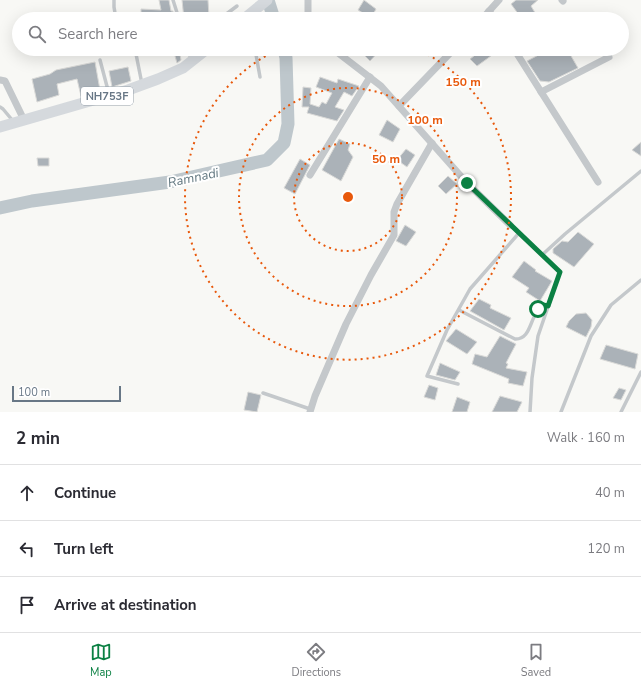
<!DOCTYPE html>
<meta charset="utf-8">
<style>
:root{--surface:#fff;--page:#f2f2f3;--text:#2b2b33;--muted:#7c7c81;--line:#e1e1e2;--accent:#0b8043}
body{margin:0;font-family:"Nunito Sans",sans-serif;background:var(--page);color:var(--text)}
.scale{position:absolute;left:12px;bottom:10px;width:109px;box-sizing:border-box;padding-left:4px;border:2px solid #687786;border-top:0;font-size:11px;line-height:14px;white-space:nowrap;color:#687786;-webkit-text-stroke:3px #fff;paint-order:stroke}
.stop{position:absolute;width:12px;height:12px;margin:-9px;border:3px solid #0b8043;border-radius:50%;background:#fff}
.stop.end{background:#0b8043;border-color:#fff;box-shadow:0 1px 4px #0008}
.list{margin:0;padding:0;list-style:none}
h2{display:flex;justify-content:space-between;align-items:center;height:52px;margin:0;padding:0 16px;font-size:17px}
h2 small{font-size:13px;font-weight:400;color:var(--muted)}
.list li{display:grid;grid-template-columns:26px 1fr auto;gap:12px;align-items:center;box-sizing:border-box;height:56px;padding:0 16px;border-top:1px solid var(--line)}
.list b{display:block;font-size:15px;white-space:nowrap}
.list em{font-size:13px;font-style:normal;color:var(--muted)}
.icon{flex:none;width:22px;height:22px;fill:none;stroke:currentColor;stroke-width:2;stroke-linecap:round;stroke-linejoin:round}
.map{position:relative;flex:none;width:641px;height:412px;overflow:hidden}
.search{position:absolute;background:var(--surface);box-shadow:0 4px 16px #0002;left:12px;right:12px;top:12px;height:44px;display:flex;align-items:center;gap:10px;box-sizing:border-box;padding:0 14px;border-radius:22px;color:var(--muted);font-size:15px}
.sheet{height:220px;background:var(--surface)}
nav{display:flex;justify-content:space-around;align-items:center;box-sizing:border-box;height:56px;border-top:1px solid var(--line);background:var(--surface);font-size:11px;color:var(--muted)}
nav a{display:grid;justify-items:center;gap:2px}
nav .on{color:var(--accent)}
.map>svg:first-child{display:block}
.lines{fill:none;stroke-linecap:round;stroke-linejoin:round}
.river{stroke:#bec7cc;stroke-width:13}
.building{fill:#abb2b8;stroke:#dadad8}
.lane{stroke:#c4c8cb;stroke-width:3.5}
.street{stroke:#c4c8cb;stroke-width:7}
.primary{stroke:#d5d9dd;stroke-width:11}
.route{stroke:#0b8043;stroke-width:5}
.ring{fill:none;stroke:#e8590c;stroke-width:2;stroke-dasharray:2 4}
.labels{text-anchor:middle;stroke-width:4;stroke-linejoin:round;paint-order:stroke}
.shield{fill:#fff;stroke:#95a0aa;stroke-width:1}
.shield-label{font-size:11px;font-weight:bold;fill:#687786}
.water-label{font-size:13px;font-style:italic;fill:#637881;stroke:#fff}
.centre{fill:#e8590c;stroke:#fff;stroke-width:2}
.ring-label{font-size:12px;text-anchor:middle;font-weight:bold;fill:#e8590c;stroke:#fff;stroke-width:4;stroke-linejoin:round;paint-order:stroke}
</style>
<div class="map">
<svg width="641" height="412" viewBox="0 0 641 412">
<rect width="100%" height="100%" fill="#f8f8f5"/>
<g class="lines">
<!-- river -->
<g class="river">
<polyline points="268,0 274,19"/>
<polyline points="0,208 32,201 170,182 267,160 284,143 288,124 286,58 284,49"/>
</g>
</g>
<!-- building -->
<g class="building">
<polygon points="159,0 169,0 171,11 173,11 173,19 164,19 163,15 141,16 141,9 161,10"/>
<polygon points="182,0 208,0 209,17 200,19 184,19"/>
<polygon points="364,0 376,9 371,18 358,10"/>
<polygon points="516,0 538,0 531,6 537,16 534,19 522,19 511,4"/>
<polygon points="173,49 179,49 181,60 177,63"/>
<polygon points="358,49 381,49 370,61"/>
<polygon points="477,49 492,49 495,53 477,66 470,59 474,56 472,53"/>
<polygon points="550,49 567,49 578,68 549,82 540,81 527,61"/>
<polygon points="95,62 100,90 81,96 77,79 57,84 59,95 37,102 32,79 50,74 56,70"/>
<polygon points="128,67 131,81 112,87 109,71"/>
<polygon points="320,77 337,83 338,79 359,86 352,96 344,92 335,107 344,110 337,121 307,113 309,107 302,107 303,87 311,88 310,104 319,107 322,102 326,104 332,93 316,87"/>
<polygon points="387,120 400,129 393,142 379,135"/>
<polygon points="339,139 350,144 348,150 353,157 341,181 322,170"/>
<polygon points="641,142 641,156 632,150"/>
<polygon points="406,149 415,155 407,167 397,160"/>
<polygon points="37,158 49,158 49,166 38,166"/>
<polygon points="300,159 310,165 295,194 284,188"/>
<polygon points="448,176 457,184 446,194 438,186"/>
<polygon points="405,225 416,232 406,246 396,241"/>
<polygon points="578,232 594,244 574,267 553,253 553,249 562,241 568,242"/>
<polygon points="524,261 536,270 535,271 552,281 540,301 526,292 529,288 512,277"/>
<polygon points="479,299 491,305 490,308 511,318 504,330 470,311"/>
<polygon points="586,313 592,320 591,327 586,337 566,327 569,321 576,314"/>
<polygon points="456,329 477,342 467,354 446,341"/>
<polygon points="500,336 516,344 506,363 508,364 506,368 527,372 523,386 508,383 509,379 472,364 475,354 487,357"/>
<polygon points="606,345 638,354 635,369 600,359"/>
<polygon points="440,363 460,372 455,380 436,375"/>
<polygon points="429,385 438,388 435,400 424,397"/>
<polygon points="619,388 626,390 621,400 613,398"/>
<polygon points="248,392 261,395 257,412 244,410"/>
<polygon points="500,396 522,402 517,412 492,412"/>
<polygon points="457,397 470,402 467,412 452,412"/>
</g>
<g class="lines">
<!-- lane -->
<g class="lane">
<polyline points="114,0 114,7 116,19"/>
<polyline points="173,0 179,19"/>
<polyline points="225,19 225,15 237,6"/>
<polyline points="135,49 142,84"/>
<polyline points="188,49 191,59"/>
<polyline points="255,49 260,77"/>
<polyline points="100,60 109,94"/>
<polyline points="0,107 3,109 13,121"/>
<polyline points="510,225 560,272 538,336 532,378 530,412"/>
<polyline points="542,255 565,234 641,171"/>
<path d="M459,310L515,339C535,340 528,305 549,306"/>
<polyline points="458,384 427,376 447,330 470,289 519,233"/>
<polyline points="263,393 310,409"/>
<polyline points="561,412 591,336 611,305 641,280"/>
<polyline points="621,412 641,372"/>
</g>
<!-- street -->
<g class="street">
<polyline points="308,0 308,12 309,19"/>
<polyline points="562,0 563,1"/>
<polyline points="489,11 495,19"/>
<polyline points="482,19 499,0"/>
<polyline points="333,49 381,86 467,183 510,225"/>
<polyline points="514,49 598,182"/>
<polyline points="0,80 5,81 24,120"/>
<polyline points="541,92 609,57"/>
<polyline points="399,106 454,49"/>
<polyline points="310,175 370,77"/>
<polyline points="310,412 315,396 346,324 371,275 394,235 394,212 397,204 432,143"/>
</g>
<!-- primary -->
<g class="primary">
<polyline points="244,19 267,0"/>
<polyline points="0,127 128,90 158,79 183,68 207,49"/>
</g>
</g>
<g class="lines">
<!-- route -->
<polyline class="route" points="467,183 560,272 548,306 543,305 538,309"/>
</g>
<!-- distance rings -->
<g class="ring">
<circle cx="348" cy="197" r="54"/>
<circle cx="348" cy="197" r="109"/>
<path d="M417 49A163 163 0 1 1 279 49"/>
</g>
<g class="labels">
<!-- shield labels -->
<rect class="shield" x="81" y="87" width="52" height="18" rx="3"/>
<g class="shield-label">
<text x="107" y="100">NH753F</text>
</g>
<!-- water labels -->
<g class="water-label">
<text transform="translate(193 177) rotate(-12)" y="5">Ramnadi</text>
</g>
</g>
<circle cx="348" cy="197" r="6" class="centre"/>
<g class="ring-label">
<text x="463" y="86">150 m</text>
<text x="425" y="124">100 m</text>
<text x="386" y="163">50 m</text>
</g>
</svg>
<div class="scale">100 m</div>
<div class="stop" style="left:538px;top:309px"></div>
<div class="stop end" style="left:467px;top:183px"></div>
<div class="search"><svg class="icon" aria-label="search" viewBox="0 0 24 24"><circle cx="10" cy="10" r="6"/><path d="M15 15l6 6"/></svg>Search here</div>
</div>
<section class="sheet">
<h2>2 min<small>Walk · 160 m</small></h2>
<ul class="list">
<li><svg class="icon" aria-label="ahead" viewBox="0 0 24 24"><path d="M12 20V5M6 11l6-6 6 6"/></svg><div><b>Continue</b></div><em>40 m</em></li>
<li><svg class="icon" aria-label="left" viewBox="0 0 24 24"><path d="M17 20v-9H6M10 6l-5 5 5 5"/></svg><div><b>Turn left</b></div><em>120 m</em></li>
<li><svg class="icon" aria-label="arrive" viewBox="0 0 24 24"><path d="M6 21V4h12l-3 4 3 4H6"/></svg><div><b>Arrive at destination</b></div></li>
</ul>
</section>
<nav>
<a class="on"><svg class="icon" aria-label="map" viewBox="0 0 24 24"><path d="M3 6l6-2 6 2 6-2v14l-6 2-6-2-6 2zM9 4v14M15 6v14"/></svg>Map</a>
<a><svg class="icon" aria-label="directions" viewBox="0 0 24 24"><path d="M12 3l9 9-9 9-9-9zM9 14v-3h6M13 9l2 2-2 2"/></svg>Directions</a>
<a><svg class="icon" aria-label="saved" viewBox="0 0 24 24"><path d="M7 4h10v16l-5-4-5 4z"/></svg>Saved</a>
</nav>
